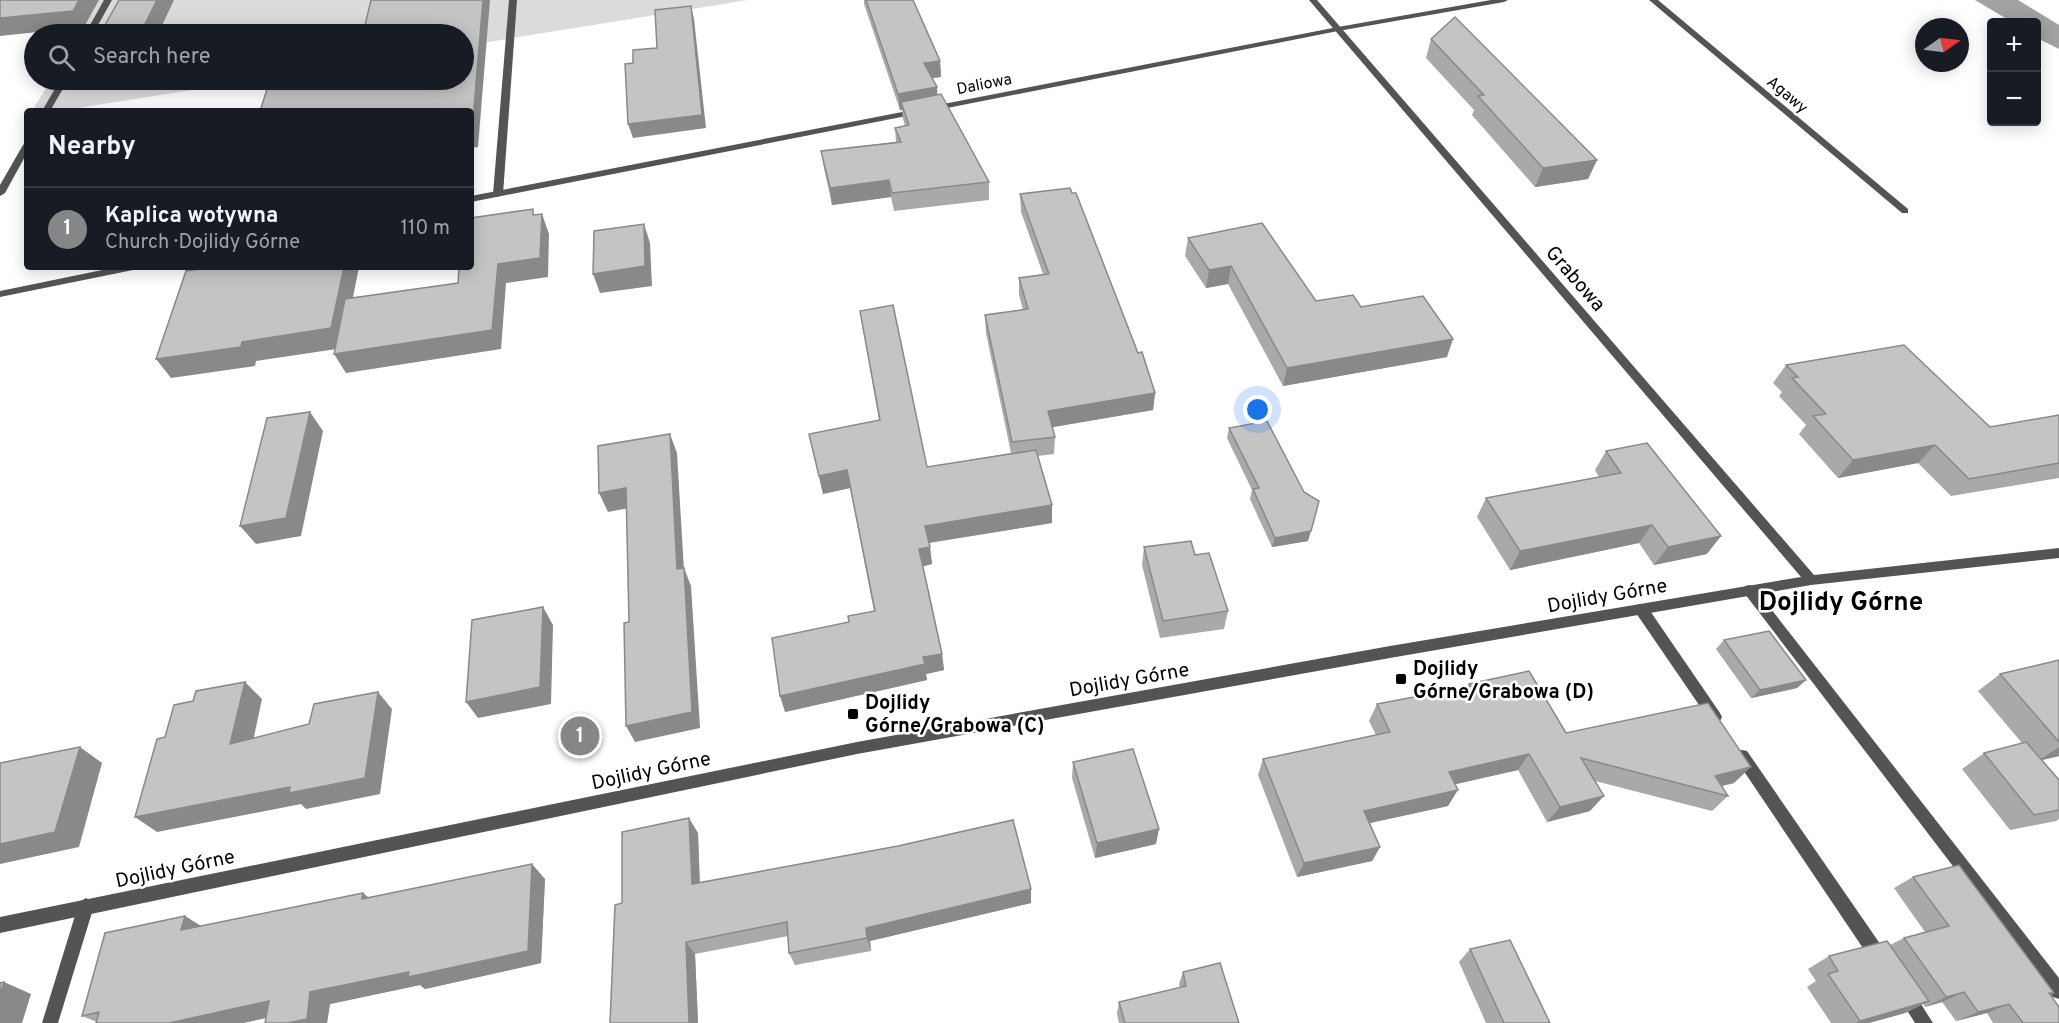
<!DOCTYPE html>
<meta charset="utf-8">
<style>
:root{--surface:#171b24;--page:#20242c;--text:#f1f3f6;--muted:#9ea1a6;--line:#363941;--accent:#858687}
body{margin:0;font-family:Overpass,sans-serif;background:var(--page);color:var(--text)}
.controls{position:absolute;right:18px;top:18px;display:grid;overflow:hidden;border-radius:6px;box-shadow:0 3px 15px #0003}
.controls button{width:54px;height:54px;display:grid;place-items:center;padding:0;border:0;border-bottom:2px solid var(--line);background:var(--surface);color:var(--text);font:30px sans-serif}
.compass{position:absolute;left:1915px;top:18px;width:54px;height:54px;border-radius:50%;background:var(--surface);box-shadow:0 3px 15px #0003;rotate:76deg}
.you{position:absolute;left:1258px;top:410px;width:21px;height:21px;margin:-15px;border:4px solid #fff;border-radius:50%;background:#1a73e8;box-shadow:0 0 0 9px #1a73e833}
.badge{display:grid;place-items:center;width:39px;height:39px;border-radius:50%;background:var(--accent);color:#fff;font-size:20px;font-weight:700}
.pin{position:absolute;translate:-50% -50%;border:3px solid #fff;box-shadow:0 2px 6px #0006}
.list{margin:0;padding:0;list-style:none}
h2{display:flex;justify-content:space-between;align-items:center;height:78px;margin:0;padding:0 24px;font-size:26px}
h2 small{font-size:20px;font-weight:400;color:var(--muted)}
.list li{display:grid;grid-template-columns:39px 1fr auto;gap:18px;align-items:center;box-sizing:border-box;height:84px;padding:0 24px;border-top:2px solid var(--line)}
.list b{display:block;font-size:22px;white-space:nowrap}
.list p{margin:0;font-size:20px;white-space:nowrap;color:var(--muted)}
.list em{font-size:20px;font-style:normal;color:var(--muted)}
.icon{flex:none;width:33px;height:33px;fill:none;stroke:currentColor;stroke-width:2;stroke-linecap:round;stroke-linejoin:round}
.map{position:relative;flex:none;width:2059px;height:1023px;overflow:hidden}
.search{position:absolute;background:var(--surface);box-shadow:0 3px 15px #0003;left:24px;top:24px;width:450px;height:66px;display:flex;align-items:center;gap:15px;box-sizing:border-box;padding:0 21px;border-radius:33px;color:var(--muted);font-size:22px}
.panel{position:absolute;background:var(--surface);box-shadow:0 3px 15px #0003;left:24px;top:108px;width:450px;height:162px;border-radius:6px}
.map>svg:first-child{display:block}
.green{fill:#dbdbdb}
.water{fill:#a2a2a2}
.lines{fill:none;stroke-linecap:round;stroke-linejoin:round}
.service{fill:#545454;fill-rule:evenodd}
.minor{fill:#545454;fill-rule:evenodd}
.tertiary{fill:#545454;fill-rule:evenodd}
.wall{fill:#a9a9a9}
.shaded-wall{fill:#898989}
.building{fill:#c4c4c4;stroke:#898989;stroke-width:1.5}
.poi-dot{fill:#000;stroke:#fff;stroke-width:2}
.labels{text-anchor:middle;stroke-width:5;stroke-linejoin:round;paint-order:stroke}
.far-street-label{font-size:16px;fill:#000;stroke:#fff}
.street-label{font-size:20px;fill:#000;stroke:#fff}
.poi-label{font-size:20px;font-weight:bold;fill:#000;stroke:#fff;text-anchor:start}
.district-label{font-size:26px;font-weight:bold;fill:#000;stroke:#fff}
</style>
<div class="map">
<svg width="2059" height="1023" viewBox="0 0 2059 1023">
<rect width="100%" height="100%" fill="#fff"/>
<!-- green -->
<g class="green">
<polygon points="98,0 748,0 464,46 464,34 78,34"/>
<polygon points="51,80 255,80 59,111 32,111"/>
</g>
<!-- water -->
<polygon class="water" points="1975,0 2018,0 2059,25 2059,49 2037,38 2036,22 2012,22"/>
<g class="lines">
<!-- service -->
<g class="service">
<polygon points="104,0 112,0 93,34 85,34"/>
<polygon points="509,0 517,0 503,194 498,197 493,194"/>
<polygon points="60,80 68,80 50,111 42,111"/>
<polygon points="27,142 27,153 5,193 0,196 0,185 23,145"/>
<polygon points="1749,585 1753,586 2059,978 2059,999 2053,997 1745,594 1743,590 1745,586"/>
<polygon points="1641,604 1646,605 1720,713 1722,717 1720,721 1715,723 1710,721 1636,613 1635,609 1636,605"/>
<polygon points="1742,750 1747,751 1885,951 1887,957 1885,963 1879,965 1873,963 1737,761 1735,756 1737,751"/>
<polygon points="86,898 91,901 94,906 58,1023 42,1023 78,906 81,901"/>
<polygon points="1906,988 1912,990 1933,1023 1915,1023 1898,996 1900,990"/>
</g>
<!-- minor -->
<g class="minor">
<polygon points="1491,0 1508,0 1504,2 1338,31 471,202 471,196 1338,27"/>
<polygon points="1649,0 1658,0 1908,209 1908,213 1902,213"/>
<polygon points="117,267 138,267 133,270 0,297 0,291"/>
</g>
<!-- tertiary -->
<polygon class="tertiary" points="1309,0 1317,0 1814,575 2059,548 2059,558 1811,585 1390,658 857,754 0,933 0,917 857,742 1390,646 1801,577"/>
</g>
<!-- wall -->
<g class="wall">
<polygon points="864,0 913,0 940,61 941,77 932,78 937,87 937,95 989,182 989,200 894,211 891,197 832,205 824,168 821,151 896,142 895,128 905,126 903,119 902,110 900,110 864,4"/>
<polygon points="1431,39 1597,160 1588,179 1535,187 1472,115 1474,110 1426,58"/>
<polygon points="1020,194 1138,353 1155,393 1153,410 1052,427 1055,437 1054,454 1038,456 1052,523 929,543 932,564 923,566 942,654 944,670 926,674 927,680 785,712 849,622 874,611 850,488 823,494 809,434 879,420 860,311 927,467 1011,453 986,333 985,315 1023,310 1019,295 1019,278 1043,274 1021,212"/>
<polygon points="1188,238 1316,301 1361,307 1447,357 1283,386 1228,284 1206,288 1185,256"/>
<polygon points="1786,365 1990,427 2059,415 2059,478 1951,496 1918,463 1838,478 1799,434 1806,425 1779,396 1782,392 1773,383"/>
<polygon points="1229,428 1304,492 1308,541 1272,547 1250,499 1252,490 1227,438"/>
<polygon points="1606,451 1707,554 1654,565 1639,543 1510,570 1477,517 1486,498 1599,477 1595,470"/>
<polygon points="1144,547 1195,555 1228,611 1224,629 1160,638 1142,565"/>
<polygon points="1724,640 1806,680 1797,688 1751,698 1716,649"/>
<polygon points="2059,660 2059,756 2042,760 2059,780 2059,819 2056,821 2010,830 1962,769 1984,753 2022,743 1978,691 2000,674"/>
<polygon points="1469,684 1566,733 1734,783 1722,786 1728,796 1712,811 1595,781 1590,811 1547,822 1518,770 1455,784 1448,806 1370,823 1380,847 1372,861 1297,877 1258,775 1263,759 1376,735 1369,721 1377,704 1468,687"/>
<polygon points="1073,762 1156,844 1095,858 1072,778"/>
<polygon points="698,833 700,882 1031,889 1031,903 870,941 871,951 795,965 789,953 788,936 695,954 698,1023 610,1023 622,903"/>
<polygon points="1913,877 2054,993 2050,994 2059,1023 1993,1023 1987,1013 1956,1021 1942,1002 1925,1007 1923,1004 1905,1013 1869,1023 1831,1023 1807,987 1816,981 1808,969 1829,956 1890,945 1904,938 1925,932 1894,888"/>
<polygon points="545,879 541,963 425,989 420,985 330,1004 327,1023 265,1023 266,1018 243,1023 96,1023 97,1022 82,1016 202,926 368,897"/>
<polygon points="1470,949 1550,1023 1486,1023 1459,962"/>
<polygon points="1183,972 1239,1023 1119,1023 1117,1014 1119,1002 1180,988 1179,984"/>
</g>
<!-- shaded-wall -->
<g class="shaded-wall">
<polygon points="79,0 99,0 84,27 0,36 0,18"/>
<polygon points="157,0 174,0 158,34 140,34"/>
<polygon points="483,0 490,0 478,147 471,148 471,132"/>
<polygon points="691,6 694,19 706,128 633,138 628,124"/>
<polygon points="940,61 941,77 925,79 924,63"/>
<polygon points="937,87 938,103 901,102 902,110 900,110 898,94"/>
<polygon points="1597,160 1588,179 1535,187 1543,168"/>
<polygon points="889,180 891,197 832,205 830,188"/>
<polygon points="542,214 549,234 548,277 506,283 501,349 346,373 334,354 498,264"/>
<polygon points="644,224 650,243 652,286 600,293 593,274"/>
<polygon points="1231,266 1228,284 1206,288 1209,270"/>
<polygon points="344,267 359,267 343,348 256,361 255,366 171,378 156,359 242,342"/>
<polygon points="1453,339 1447,357 1283,386 1287,368"/>
<polygon points="1155,393 1153,410 1048,428 1048,411"/>
<polygon points="310,412 323,431 301,536 256,544 240,526"/>
<polygon points="670,434 677,453 685,587 677,569"/>
<polygon points="1935,445 1918,463 1838,478 1853,460"/>
<polygon points="847,470 850,488 823,494 819,476"/>
<polygon points="626,488 634,507 608,512 599,493"/>
<polygon points="1052,505 1052,523 927,543 925,526"/>
<polygon points="1652,525 1639,543 1510,570 1520,551"/>
<polygon points="1311,531 1308,541 1272,547 1275,538"/>
<polygon points="1721,536 1707,554 1654,565 1668,547"/>
<polygon points="930,547 932,564 921,567 919,549"/>
<polygon points="684,568 691,586 700,728 635,742 626,726"/>
<polygon points="543,607 553,625 551,704 478,718 466,702"/>
<polygon points="942,654 944,670 926,674 927,680 785,712 780,696 923,657"/>
<polygon points="1806,680 1797,688 1751,698 1760,690"/>
<polygon points="245,682 262,699 249,760 230,744"/>
<polygon points="378,692 392,709 380,794 306,809 301,804 157,832 135,817"/>
<polygon points="80,747 102,763 79,847 0,864 0,844"/>
<polygon points="2059,747 2059,756 2038,761"/>
<polygon points="1529,754 1518,770 1439,788 1449,772"/>
<polygon points="1751,767 1734,783 1704,790 1715,776"/>
<polygon points="1458,790 1448,806 1356,826 1364,811"/>
<polygon points="1604,796 1590,811 1547,822 1560,807"/>
<polygon points="689,818 698,833 700,898 692,884"/>
<polygon points="1159,829 1156,844 1095,858 1097,843"/>
<polygon points="1380,847 1372,861 1297,877 1304,863"/>
<polygon points="532,864 545,879 541,963 425,989 420,985 330,1004 327,1023 287,1023 310,992"/>
<polygon points="1031,889 1031,903 870,941 871,951 867,938 866,928"/>
<polygon points="363,893 380,907 362,899"/>
<polygon points="185,916 206,929 181,930"/>
<polygon points="686,942 695,954 698,1023 689,1023"/>
<polygon points="4,982 31,994 22,1023 0,1023 0,994"/>
<polygon points="1964,992 1942,1002 1925,1007 1946,997"/>
<polygon points="269,1001 289,1013 243,1023 169,1023"/>
<polygon points="1929,1001 1905,1013 1869,1023 1855,1023 1860,1021"/>
<polygon points="2009,1004 1987,1013 1956,1021 1978,1012"/>
</g>
<!-- building -->
<g class="building">
<polygon points="0,0 79,0 73,11 0,18"/>
<polygon points="119,0 157,0 140,34 100,34"/>
<polygon points="371,0 483,0 472,131 471,111 260,111 270,80 464,80 464,34 363,34"/>
<polygon points="866,0 913,0 940,61 924,63 937,87 898,94"/>
<polygon points="691,6 702,115 628,124 625,64 633,63 633,50 657,48 655,10"/>
<polygon points="1455,17 1597,160 1543,168 1478,96 1484,95 1431,39"/>
<polygon points="941,94 989,182 892,193 889,180 830,188 821,151 901,142 895,128 909,125 901,102"/>
<polygon points="1070,188 1072,193 1076,193 1138,353 1142,352 1155,393 1048,411 1055,437 1012,442 985,315 1028,309 1019,278 1049,274 1020,194"/>
<polygon points="533,209 533,215 542,214 540,258 498,264 492,330 334,354 345,299 458,283 459,267 471,267 471,218"/>
<polygon points="1262,223 1316,301 1353,295 1361,307 1423,296 1453,339 1287,368 1231,266 1209,270 1188,238"/>
<polygon points="644,224 645,266 593,274 594,231"/>
<polygon points="214,267 344,267 331,328 242,342 241,347 156,359 186,271"/>
<polygon points="893,305 927,467 1036,450 1052,505 925,526 930,547 919,549 942,654 923,657 925,664 780,696 772,638 849,622 848,616 875,611 847,470 819,476 809,434 880,420 860,311"/>
<polygon points="1904,345 1990,427 2059,415 2059,463 1969,479 1935,445 1853,460 1813,416 1826,414 1792,378 1798,377 1786,365"/>
<polygon points="310,412 286,518 240,526 267,418"/>
<polygon points="1267,421 1304,492 1319,501 1311,531 1275,538 1253,489 1259,488 1229,428"/>
<polygon points="670,434 677,569 684,568 692,712 626,726 624,623 629,622 626,488 599,493 598,446"/>
<polygon points="1647,443 1721,536 1668,547 1652,525 1520,551 1486,498 1621,473 1606,451"/>
<polygon points="1191,541 1195,555 1209,553 1228,611 1163,621 1144,547"/>
<polygon points="543,607 540,687 466,702 472,620"/>
<polygon points="1769,631 1806,680 1760,690 1724,640"/>
<polygon points="2059,660 2059,742 2000,674"/>
<polygon points="1529,671 1566,733 1708,703 1751,767 1715,776 1728,796 1581,758 1604,796 1560,807 1529,754 1449,772 1458,790 1364,811 1380,847 1304,863 1263,759 1390,732 1377,704 1471,686 1469,684"/>
<polygon points="245,682 230,744 309,724 314,704 378,692 365,778 289,793 290,787 135,817 157,739 165,737 174,705 193,701 196,691"/>
<polygon points="2026,742 2059,780 2059,810 2034,815 1984,753"/>
<polygon points="80,747 55,832 0,844 0,763"/>
<polygon points="1133,749 1159,829 1097,843 1073,762"/>
<polygon points="689,818 692,884 898,846 1013,820 1031,889 866,928 867,938 789,953 787,922 686,942 689,1023 610,1023 615,905 622,903 622,832"/>
<polygon points="532,864 528,951 408,977 409,972 310,992 307,1019 287,1023 265,1023 269,1001 169,1023 96,1023 99,1012 82,1016 105,933 185,916 181,930 363,893 362,899"/>
<polygon points="1959,865 2054,993 2049,993 2059,1007 2059,1023 2023,1023 2009,1004 1978,1012 1964,992 1946,997 1904,938 1949,926 1913,877"/>
<polygon points="1510,940 1550,1023 1504,1023 1470,949"/>
<polygon points="1887,941 1929,1001 1860,1021 1828,974 1838,971 1829,956"/>
<polygon points="1220,963 1239,1023 1125,1023 1119,1002 1186,986 1183,972"/>
<polygon points="4,982 0,994 0,983"/>
</g>
<!-- markers -->
<g class="poi-dot">
<rect x="1395" y="673" width="12" height="12" rx="3"/>
<rect x="847" y="708" width="12" height="12" rx="3"/>
</g>
<g class="labels">
<!-- far-street labels -->
<g class="far-street-label">
<text transform="translate(984 83) rotate(-11)" y="6">Daliowa</text>
<text transform="translate(1788 94) rotate(40)" y="6">Agawy</text>
</g>
<!-- street labels -->
<g class="street-label">
<text transform="translate(1576 278) rotate(49)" y="7">Grabowa</text>
<text transform="translate(1607 595) rotate(-10)" y="7">Dojlidy Górne</text>
<text transform="translate(1129 679) rotate(-10)" y="7">Dojlidy Górne</text>
<text transform="translate(651 770) rotate(-12)" y="7">Dojlidy Górne</text>
<text transform="translate(175 868) rotate(-12)" y="7">Dojlidy Górne</text>
</g>
<!-- poi labels -->
<g class="poi-label">
<text x="1413" y="675">Dojlidy<tspan x="1413" dy="23">Górne/Grabowa (D)</tspan></text>
<text x="865" y="709">Dojlidy<tspan x="865" dy="23">Górne/Grabowa (C)</tspan></text>
</g>
<!-- district labels -->
<g class="district-label">
<text x="1841" y="610">Dojlidy Górne</text>
</g>
</g>
</svg>
<div class="controls">
<button>+</button>
<button>−</button>
</div>
<svg class="compass" viewBox="-18 -18 36 36"><path d="M0-13l5 13h-10z" fill="#e53935"/><path d="M0 13l5-13h-10z" fill="#9ea1a6"/></svg>
<div class="you"></div>
<div class="pin badge" style="left:580px;top:736px">1</div>
<div class="search"><svg class="icon" aria-label="search" viewBox="0 0 24 24"><circle cx="10" cy="10" r="6"/><path d="M15 15l6 6"/></svg>Search here</div>
<section class="panel">
<h2>Nearby<small></small></h2>
<ul class="list">
<li><span class="badge">1</span><div><b>Kaplica wotywna</b><p>Church · Dojlidy Górne</p></div><em>110 m</em></li>
</ul>
</section>
</div>
